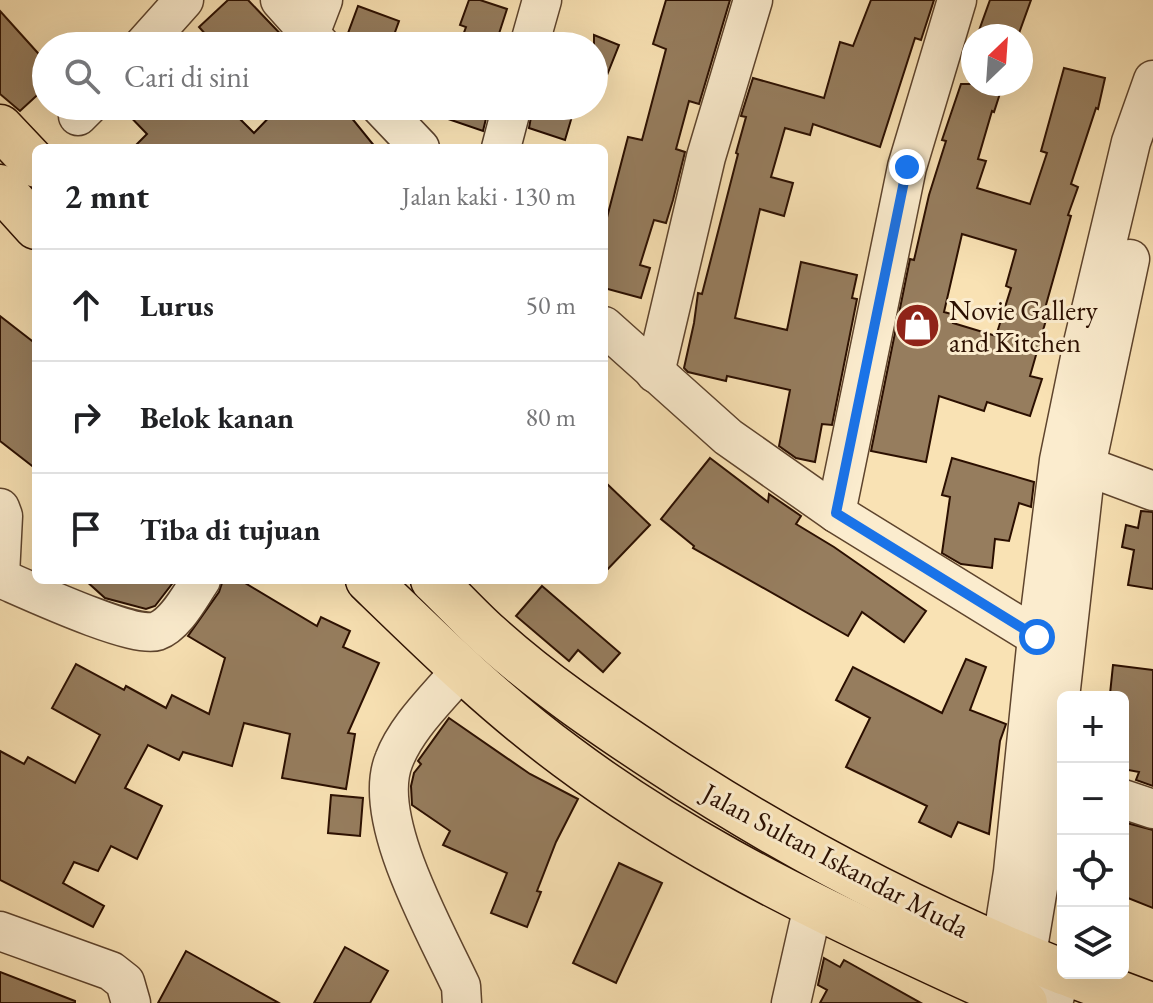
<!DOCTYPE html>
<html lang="id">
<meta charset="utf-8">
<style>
:root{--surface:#fff;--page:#f6f6f6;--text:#202124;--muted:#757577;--line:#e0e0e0}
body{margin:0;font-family:"EB Garamond",serif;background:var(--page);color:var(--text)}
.controls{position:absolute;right:24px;bottom:24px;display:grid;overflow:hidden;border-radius:12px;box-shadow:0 8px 32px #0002}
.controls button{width:72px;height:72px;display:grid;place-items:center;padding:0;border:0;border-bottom:2px solid var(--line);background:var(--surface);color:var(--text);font:40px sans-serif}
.compass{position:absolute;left:961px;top:24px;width:72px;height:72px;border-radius:50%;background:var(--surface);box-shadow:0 8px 32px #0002;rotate:25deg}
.stop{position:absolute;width:24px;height:24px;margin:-18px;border:6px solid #1a73e8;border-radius:50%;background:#fff}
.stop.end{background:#1a73e8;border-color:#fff;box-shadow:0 2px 8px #0008}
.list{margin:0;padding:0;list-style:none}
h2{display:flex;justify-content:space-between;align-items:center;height:104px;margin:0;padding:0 32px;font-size:34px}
h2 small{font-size:26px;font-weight:400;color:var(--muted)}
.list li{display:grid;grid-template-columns:52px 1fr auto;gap:24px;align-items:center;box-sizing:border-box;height:112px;padding:0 32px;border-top:2px solid var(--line)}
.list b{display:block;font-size:30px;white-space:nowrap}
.list em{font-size:26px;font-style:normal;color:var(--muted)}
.icon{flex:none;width:44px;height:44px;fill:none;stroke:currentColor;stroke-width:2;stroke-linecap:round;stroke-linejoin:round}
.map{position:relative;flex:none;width:1153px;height:1003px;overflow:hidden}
.search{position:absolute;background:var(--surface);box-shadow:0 8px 32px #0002;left:32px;top:32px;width:576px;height:88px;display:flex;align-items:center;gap:20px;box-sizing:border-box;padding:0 28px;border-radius:44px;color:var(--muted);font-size:30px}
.panel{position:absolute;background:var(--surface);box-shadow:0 8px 32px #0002;left:32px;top:144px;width:576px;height:440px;border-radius:12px}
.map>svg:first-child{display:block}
.building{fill:#967d5e;stroke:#2b0f00;stroke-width:2;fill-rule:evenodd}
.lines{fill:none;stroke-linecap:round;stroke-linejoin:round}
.minor-casing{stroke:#5e442d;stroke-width:41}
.highway-casing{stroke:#2b0f00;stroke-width:47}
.minor{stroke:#fbecce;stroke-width:38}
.highway{stroke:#f9e2b4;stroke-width:44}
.route{stroke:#1a73e8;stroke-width:10}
.labels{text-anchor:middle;stroke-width:6;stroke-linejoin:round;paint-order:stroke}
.poi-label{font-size:28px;fill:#2b0f00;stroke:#fbecce;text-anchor:start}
.street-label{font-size:28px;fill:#2b0f00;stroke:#fbecce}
</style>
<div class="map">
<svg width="1153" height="1003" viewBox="0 0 1153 1003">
<rect width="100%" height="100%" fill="#f9e2b4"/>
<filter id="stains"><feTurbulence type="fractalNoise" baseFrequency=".0025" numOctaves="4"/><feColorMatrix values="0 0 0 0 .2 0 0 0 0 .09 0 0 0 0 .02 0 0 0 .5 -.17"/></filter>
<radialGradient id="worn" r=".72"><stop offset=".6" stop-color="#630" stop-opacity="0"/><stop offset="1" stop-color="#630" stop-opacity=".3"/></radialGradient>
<!-- building -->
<g class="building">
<polygon points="228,0 248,0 292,46 216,46 199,27"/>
<polygon points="469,0 480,0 507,9 495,46 459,46 466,27 460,25"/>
<polygon points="666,0 730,0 699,104 689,101 676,149 685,152 673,200 666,223 654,220 640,265 650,268 641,298 604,288 604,229 628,137 642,140 666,49 653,44"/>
<polygon points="871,0 934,0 921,40 915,38 880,147 813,124 810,135 785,128 771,177 793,183 784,216 760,209 735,318 787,330 801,262 857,275 852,298 857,299 832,425 822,424 815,462 796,458 779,446 790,390 727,376 726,381 688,372 684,368 694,323 698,293 702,294 738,154 736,153 746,117 741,116 753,78 824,98 840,42 853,46"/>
<polygon points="990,0 1031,0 1018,36 977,36"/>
<polygon points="358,6 399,21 390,46 376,46 347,36"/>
<polygon points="0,11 46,62 46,87 20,111 0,94"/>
<polygon points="594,35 619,45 595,105 594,105"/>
<path d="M1064,68L1105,78L1098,109L1096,108L1071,184L1078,187L1068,215L1071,216L1044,312L1048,313L1030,376L1042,379L1030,416L987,402L984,411L939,396L926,462L871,451L910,259L914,260L929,195L946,141L942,140L961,84H1003L994,112L992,111L978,159L986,161L977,188L1030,204L1047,153L1041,151ZM962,234L1016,250L1006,286L1011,288L996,336L953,323L955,315L944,312Z"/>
<polygon points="120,106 227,106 254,133 280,106 342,106 376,148 133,148 147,134"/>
<polygon points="423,106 489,106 483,131 422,110"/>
<polygon points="533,106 552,106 573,113 565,140 529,128"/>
<polygon points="0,316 36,344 36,469 0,441"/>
<polygon points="710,458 768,502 769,494 801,516 796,524 834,547 926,611 904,642 862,612 848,636 693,548 694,546 661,519"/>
<polygon points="952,458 1034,482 1031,507 1019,503 1009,541 995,539 992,568 961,564 942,553 950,497 942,495"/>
<polygon points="604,481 650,525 604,573"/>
<polygon points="1141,511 1153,512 1153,589 1128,585 1134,550 1122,547 1126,525 1138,528"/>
<polygon points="85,580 175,580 155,606 146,609 105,598"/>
<polygon points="223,580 240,580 317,626 321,617 350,631 343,647 379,663 348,733 355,734 346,789 282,778 290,734 244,723 232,766 183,752 179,760 148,745 125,788 162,806 137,859 111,846 98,871 74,862 63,883 104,906 93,927 0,880 0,751 24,764 28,757 75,783 100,735 52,708 76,664 124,690 126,686 166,708 172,695 209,714 225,658 188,636 219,592"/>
<polygon points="542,586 620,653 603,672 578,650 569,661 516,616"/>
<polygon points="966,659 986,667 970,710 1006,724 1000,741 989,834 958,822 951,837 919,822 927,806 846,767 870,718 836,700 853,667 942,713"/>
<polygon points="1113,665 1153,670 1153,786 1136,780 1139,772 1123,769 1123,696 1110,694"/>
<polygon points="449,718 530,774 578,799 556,842 537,891 541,892 527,927 491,913 507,873 443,845 450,831 412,805 411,786 414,773 421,764 418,761"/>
<polygon points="331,795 363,798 360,836 328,833"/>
<polygon points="1123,822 1153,830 1153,908 1123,896"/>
<polygon points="619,863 662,883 616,983 573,963"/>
<polygon points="345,947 388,971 370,1003 314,1003"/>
<polygon points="186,951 279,1003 158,1003"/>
<polygon points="824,958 840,967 844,960 921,1003 820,1003 827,990 818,985"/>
<polygon points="0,972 75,1001 75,1003 0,1003"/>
</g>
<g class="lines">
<defs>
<g id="minor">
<polyline points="280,0 321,46"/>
<polyline points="310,34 323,0"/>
<polyline points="143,46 184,0"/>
<polyline points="529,46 542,0"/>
<polyline points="380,106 420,148"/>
<polyline points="78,116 88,106"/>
<polyline points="501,148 512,106"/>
<polyline points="604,326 728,437 836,513 1037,637"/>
<polyline points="655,373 706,157 753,0"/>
<polyline points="1086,466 1153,491"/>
<polyline points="0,508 3,516 0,575"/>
<polyline points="836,513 907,167 957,0"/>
<path d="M0,578C28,590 133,639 157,631C176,624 190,596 201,580"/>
<path d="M460,671C438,698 407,726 394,760C370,818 436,932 461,986L462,1003"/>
<polyline points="1123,799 1153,809"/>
<polyline points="0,931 111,971 125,982 131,1003"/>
<polyline points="997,974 1013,872 1037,637 1059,460 1083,343 1131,142 1153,80"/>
<polyline points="1022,984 1040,876 1086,466 1130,259"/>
<polyline points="791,1003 813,906"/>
<polyline points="1053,1003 1062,971"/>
</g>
<g id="highway">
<polyline points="0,127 36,165"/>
<polyline points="0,187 36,227"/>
<path d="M368,580C432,642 495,704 567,757C670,834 782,892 898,946C940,965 982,986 1025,1003"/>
<path d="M433,580C452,598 470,618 489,635C542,683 601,723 660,762C786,845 922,916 1063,972"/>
<polyline points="1066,973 1146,1003"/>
</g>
</defs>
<!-- minor casing -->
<use href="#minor" class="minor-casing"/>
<!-- highway casing -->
<use href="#highway" class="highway-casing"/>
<!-- minor -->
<use href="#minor" class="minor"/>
<!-- highway -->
<use href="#highway" class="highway"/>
</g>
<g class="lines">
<!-- route -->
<polyline class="route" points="907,167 836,513 1037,637"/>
</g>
<!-- icons -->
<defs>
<symbol id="shop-disc" viewBox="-11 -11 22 22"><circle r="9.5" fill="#8f2418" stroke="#fbecce"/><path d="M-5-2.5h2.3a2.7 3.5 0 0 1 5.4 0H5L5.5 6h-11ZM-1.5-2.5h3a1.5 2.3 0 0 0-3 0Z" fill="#fff"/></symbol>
</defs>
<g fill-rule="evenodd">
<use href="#shop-disc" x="892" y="300" width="51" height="51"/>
</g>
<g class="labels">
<!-- poi labels -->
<g class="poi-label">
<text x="949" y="320">Novie Gallery<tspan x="949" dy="32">and Kitchen</tspan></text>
</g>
<!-- street labels -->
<g class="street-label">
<text transform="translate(836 860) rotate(28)" y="10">Jalan Sultan Iskandar Muda</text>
</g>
</g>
<rect width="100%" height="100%" filter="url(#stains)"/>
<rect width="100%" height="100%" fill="url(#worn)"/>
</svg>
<div class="controls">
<button>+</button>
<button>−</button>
<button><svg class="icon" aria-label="locate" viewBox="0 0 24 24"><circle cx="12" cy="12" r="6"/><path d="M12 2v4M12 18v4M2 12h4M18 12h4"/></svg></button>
<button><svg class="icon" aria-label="layers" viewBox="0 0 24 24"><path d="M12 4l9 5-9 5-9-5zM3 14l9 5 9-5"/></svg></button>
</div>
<svg class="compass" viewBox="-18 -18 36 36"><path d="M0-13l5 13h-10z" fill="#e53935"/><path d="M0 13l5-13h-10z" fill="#757577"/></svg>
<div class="stop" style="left:1037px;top:637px"></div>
<div class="stop end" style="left:907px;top:167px"></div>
<div class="search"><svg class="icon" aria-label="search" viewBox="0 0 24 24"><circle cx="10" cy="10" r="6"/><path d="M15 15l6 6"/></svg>Cari di sini</div>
<section class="panel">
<h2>2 mnt<small>Jalan kaki · 130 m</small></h2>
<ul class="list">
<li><svg class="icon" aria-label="ahead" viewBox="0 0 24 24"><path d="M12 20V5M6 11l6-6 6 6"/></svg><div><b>Lurus</b></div><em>50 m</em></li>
<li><svg class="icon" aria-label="right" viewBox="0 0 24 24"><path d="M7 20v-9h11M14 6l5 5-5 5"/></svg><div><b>Belok kanan</b></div><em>80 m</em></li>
<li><svg class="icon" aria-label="arrive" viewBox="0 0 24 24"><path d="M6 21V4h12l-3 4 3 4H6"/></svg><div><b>Tiba di tujuan</b></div></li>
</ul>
</section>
</div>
